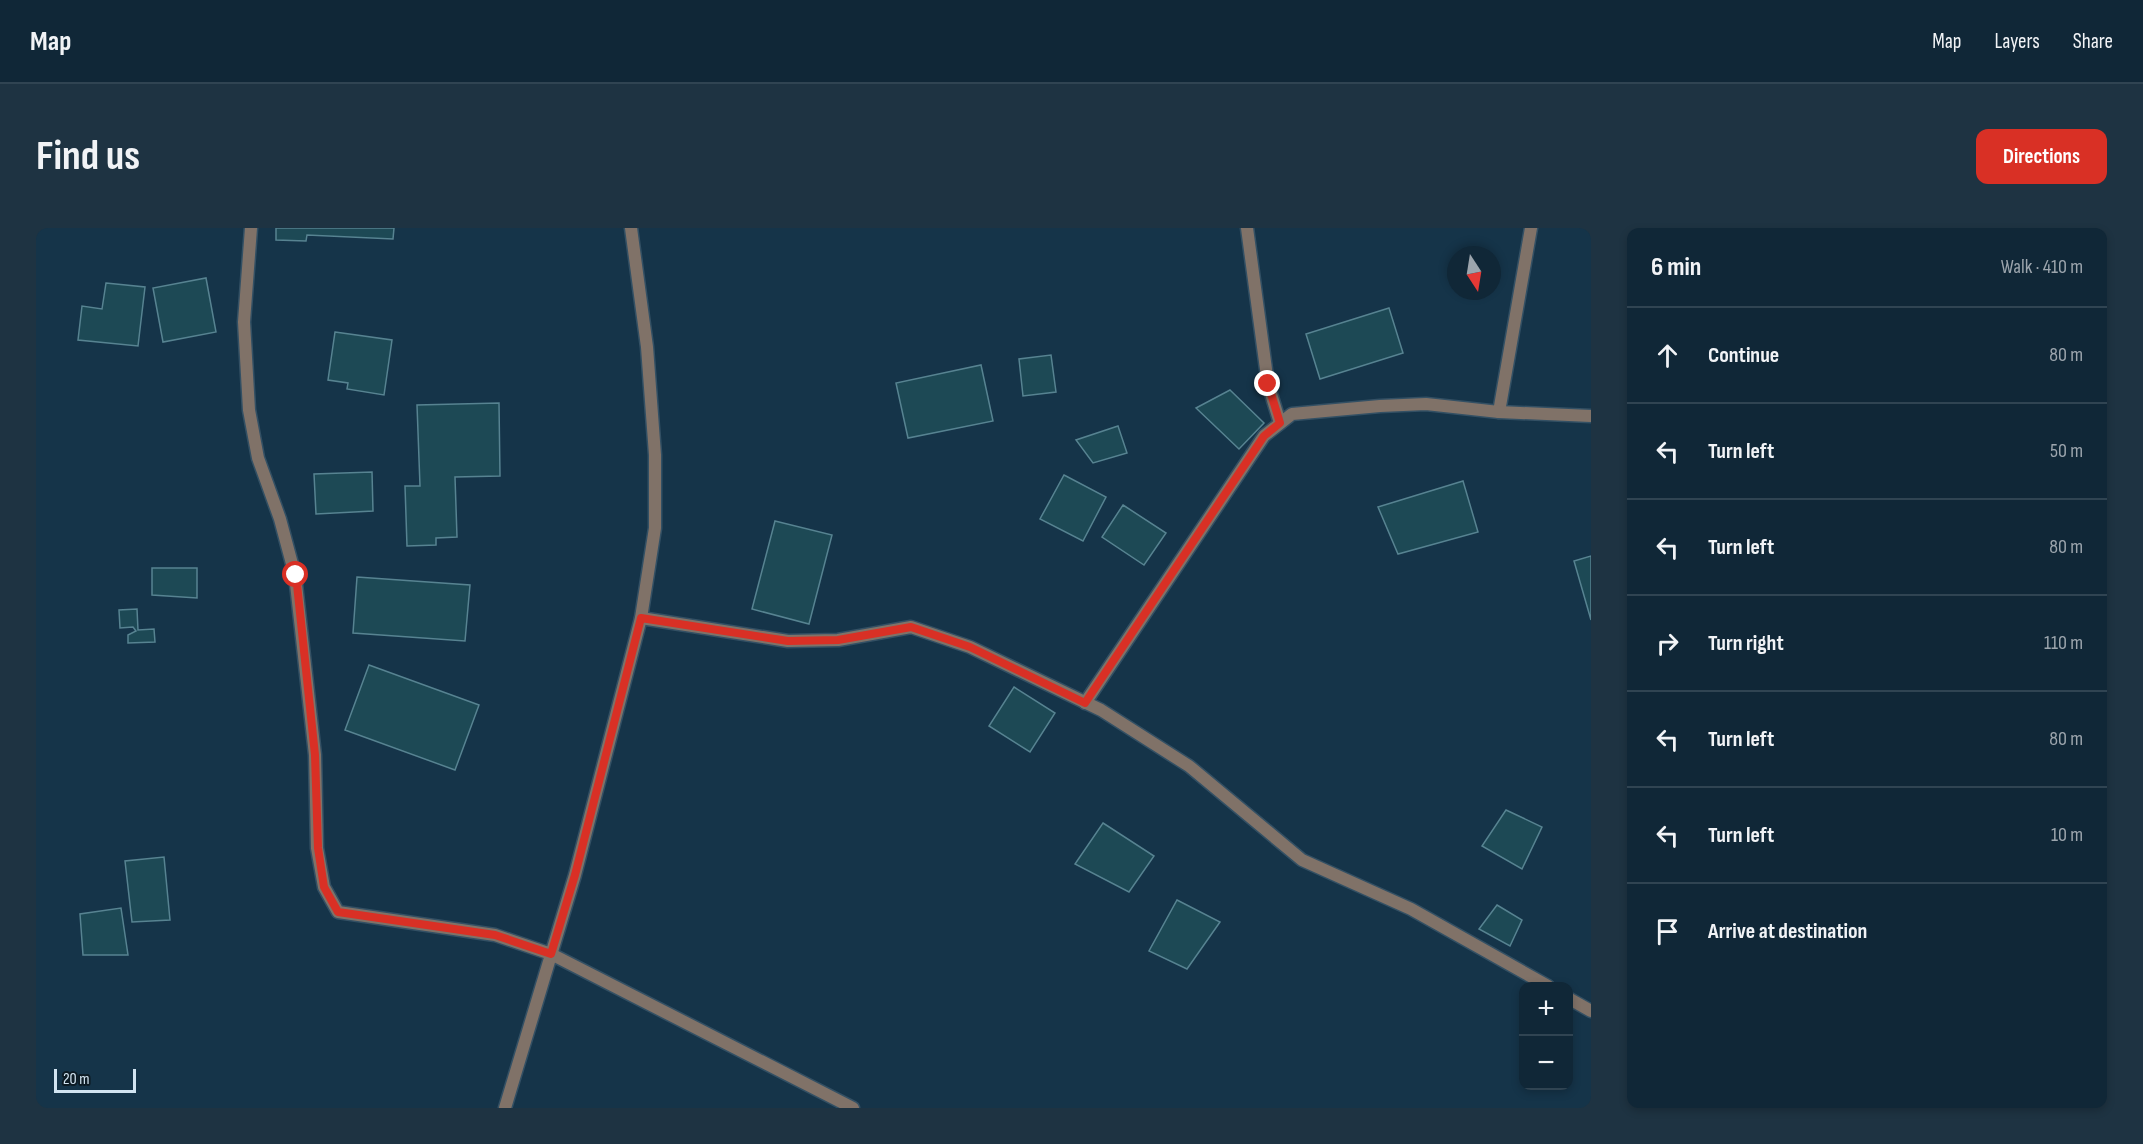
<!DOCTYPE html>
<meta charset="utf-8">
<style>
:root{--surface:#102737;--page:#1e3342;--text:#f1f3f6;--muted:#9ca5ad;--line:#304452;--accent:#d93025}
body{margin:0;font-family:"Sofia Sans Condensed",sans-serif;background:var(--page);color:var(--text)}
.controls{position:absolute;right:18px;bottom:18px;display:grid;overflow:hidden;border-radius:12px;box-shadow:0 3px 9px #0003}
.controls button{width:54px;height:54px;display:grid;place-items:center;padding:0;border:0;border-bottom:2px solid var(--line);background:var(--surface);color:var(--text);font:30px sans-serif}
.compass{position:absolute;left:1411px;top:18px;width:54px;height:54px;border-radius:50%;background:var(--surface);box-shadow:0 3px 9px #0003;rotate:168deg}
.scale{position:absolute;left:18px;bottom:15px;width:82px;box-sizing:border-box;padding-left:6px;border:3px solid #d2e4f1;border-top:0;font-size:16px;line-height:21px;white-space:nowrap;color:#d2e4f1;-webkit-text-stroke:4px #0d1b24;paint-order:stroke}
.stop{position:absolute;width:18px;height:18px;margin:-14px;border:4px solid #d93025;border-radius:50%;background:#fff}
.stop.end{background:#d93025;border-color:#fff;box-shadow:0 2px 6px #0008}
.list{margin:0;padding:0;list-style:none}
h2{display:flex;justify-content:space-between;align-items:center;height:78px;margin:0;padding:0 24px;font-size:26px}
h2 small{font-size:20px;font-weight:400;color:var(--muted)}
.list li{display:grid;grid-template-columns:39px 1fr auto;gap:18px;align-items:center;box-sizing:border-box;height:96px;padding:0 24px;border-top:2px solid var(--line)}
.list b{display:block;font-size:22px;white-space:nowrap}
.list em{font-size:20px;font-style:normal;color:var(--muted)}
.icon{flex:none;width:33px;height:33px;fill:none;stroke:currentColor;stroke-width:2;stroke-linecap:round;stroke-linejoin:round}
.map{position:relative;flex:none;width:1555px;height:880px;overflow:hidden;border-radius:12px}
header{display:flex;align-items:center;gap:36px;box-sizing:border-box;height:84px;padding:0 30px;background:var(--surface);border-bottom:2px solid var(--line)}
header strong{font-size:28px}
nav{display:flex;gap:33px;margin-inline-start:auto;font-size:21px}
.intro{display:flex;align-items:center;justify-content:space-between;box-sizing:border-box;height:144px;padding:0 36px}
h1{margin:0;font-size:42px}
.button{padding:15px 27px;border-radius:12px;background:var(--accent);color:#fff;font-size:21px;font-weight:700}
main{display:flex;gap:36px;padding:0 36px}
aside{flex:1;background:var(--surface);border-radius:12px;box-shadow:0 3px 9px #0003}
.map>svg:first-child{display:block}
.building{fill:#1d4955;stroke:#578391;stroke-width:1.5}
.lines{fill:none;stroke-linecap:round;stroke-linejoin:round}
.street-casing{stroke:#335064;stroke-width:15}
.street{stroke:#807268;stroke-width:12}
.route{stroke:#d93025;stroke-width:8}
</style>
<header>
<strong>Map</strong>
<nav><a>Map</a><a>Layers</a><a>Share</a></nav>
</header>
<div class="intro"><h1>Find us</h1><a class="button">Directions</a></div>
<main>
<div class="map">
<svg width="1555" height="880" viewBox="0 0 1555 880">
<rect width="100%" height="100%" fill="#153449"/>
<!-- building -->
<g class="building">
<polygon points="240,0 358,0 357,11 271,7 270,13 240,12"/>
<polygon points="170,50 180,104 127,114 117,60"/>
<polygon points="70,55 109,59 102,118 42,112 46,78 66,81"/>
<polygon points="1353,80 1367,125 1284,151 1270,106"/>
<polygon points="299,104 356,112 348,167 311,161 312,155 292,152"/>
<polygon points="1015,127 1020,164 987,168 983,131"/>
<polygon points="945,137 957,193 872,210 860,155"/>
<polygon points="1194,162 1228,195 1203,221 1160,180"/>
<polygon points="463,175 464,248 419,249 421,309 400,310 400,317 371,318 369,258 384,258 381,177"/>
<polygon points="1082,198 1091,225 1057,235 1040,212"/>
<polygon points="336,244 337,283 280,286 278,246"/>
<polygon points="1028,247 1070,269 1047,313 1004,291"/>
<polygon points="1427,253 1442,304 1362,326 1342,279"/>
<polygon points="1087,277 1130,305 1108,337 1066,309"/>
<polygon points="739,293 796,307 773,396 716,381"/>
<polygon points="1555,328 1555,392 1538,333"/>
<polygon points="116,340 161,340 161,370 116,367"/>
<polygon points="321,349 434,357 429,413 317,405"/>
<polygon points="101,381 102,402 118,401 119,414 92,415 92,407 100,403 97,399 84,400 83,382"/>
<polygon points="333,437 443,477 419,542 309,502"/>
<polygon points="978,459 1019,485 994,524 953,498"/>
<polygon points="1470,582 1506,599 1486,641 1446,618"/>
<polygon points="1067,595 1118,628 1093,664 1039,636"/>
<polygon points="128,629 134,692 96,694 89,633"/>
<polygon points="1141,672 1184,694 1151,741 1113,723"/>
<polygon points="1461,677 1486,692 1474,718 1443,701"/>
<polygon points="85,680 92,727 47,727 44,686"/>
</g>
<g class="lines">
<defs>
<g id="street">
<polyline points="215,0 208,94 213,182 222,230 244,291 259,347 279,527 281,620 288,659 302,684 459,707 515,726 817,880"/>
<polyline points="1211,0 1232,156 1244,195"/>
<polyline points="1463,184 1495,0"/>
<polyline points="605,390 752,413 802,412 875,399 934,419 1065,482 1153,538 1266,632 1375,681 1512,758"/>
<polyline points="1049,475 1228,208 1256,186 1344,178 1390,176 1463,184 1555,188"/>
<polyline points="1532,770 1555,783"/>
<polyline points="469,880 539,647 605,390 619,300 619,227 611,119 595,0"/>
</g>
</defs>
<!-- street casing -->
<use href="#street" class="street-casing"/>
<!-- street -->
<use href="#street" class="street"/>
</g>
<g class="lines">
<!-- route -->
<polyline class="route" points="260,347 279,527 282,620 288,659 302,684 459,707 515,726 539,647 605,390 752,413 802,412 875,399 934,419 1049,475 1228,208 1244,195 1232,156"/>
</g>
</svg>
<div class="controls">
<button>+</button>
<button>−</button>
</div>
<svg class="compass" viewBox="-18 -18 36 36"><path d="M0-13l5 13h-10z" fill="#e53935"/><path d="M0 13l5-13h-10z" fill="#9ca5ad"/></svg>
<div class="scale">20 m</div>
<div class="stop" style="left:260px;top:347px"></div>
<div class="stop end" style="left:1232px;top:156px"></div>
</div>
<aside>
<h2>6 min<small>Walk · 410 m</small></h2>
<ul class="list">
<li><svg class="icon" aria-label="ahead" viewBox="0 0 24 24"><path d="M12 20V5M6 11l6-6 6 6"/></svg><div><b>Continue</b></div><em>80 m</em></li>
<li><svg class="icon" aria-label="left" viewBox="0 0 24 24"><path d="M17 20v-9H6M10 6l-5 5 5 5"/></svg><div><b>Turn left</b></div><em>50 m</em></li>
<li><svg class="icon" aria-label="left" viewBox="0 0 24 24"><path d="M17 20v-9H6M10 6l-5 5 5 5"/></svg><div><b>Turn left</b></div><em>80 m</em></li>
<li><svg class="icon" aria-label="right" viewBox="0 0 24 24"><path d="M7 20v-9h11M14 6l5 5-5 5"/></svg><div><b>Turn right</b></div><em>110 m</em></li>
<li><svg class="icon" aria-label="left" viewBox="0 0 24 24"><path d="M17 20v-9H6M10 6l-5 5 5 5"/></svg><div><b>Turn left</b></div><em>80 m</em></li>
<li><svg class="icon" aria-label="left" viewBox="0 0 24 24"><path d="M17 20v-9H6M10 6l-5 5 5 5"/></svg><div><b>Turn left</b></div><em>10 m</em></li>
<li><svg class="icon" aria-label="arrive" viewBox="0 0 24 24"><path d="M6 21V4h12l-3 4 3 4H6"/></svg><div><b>Arrive at destination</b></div></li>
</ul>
</aside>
</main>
